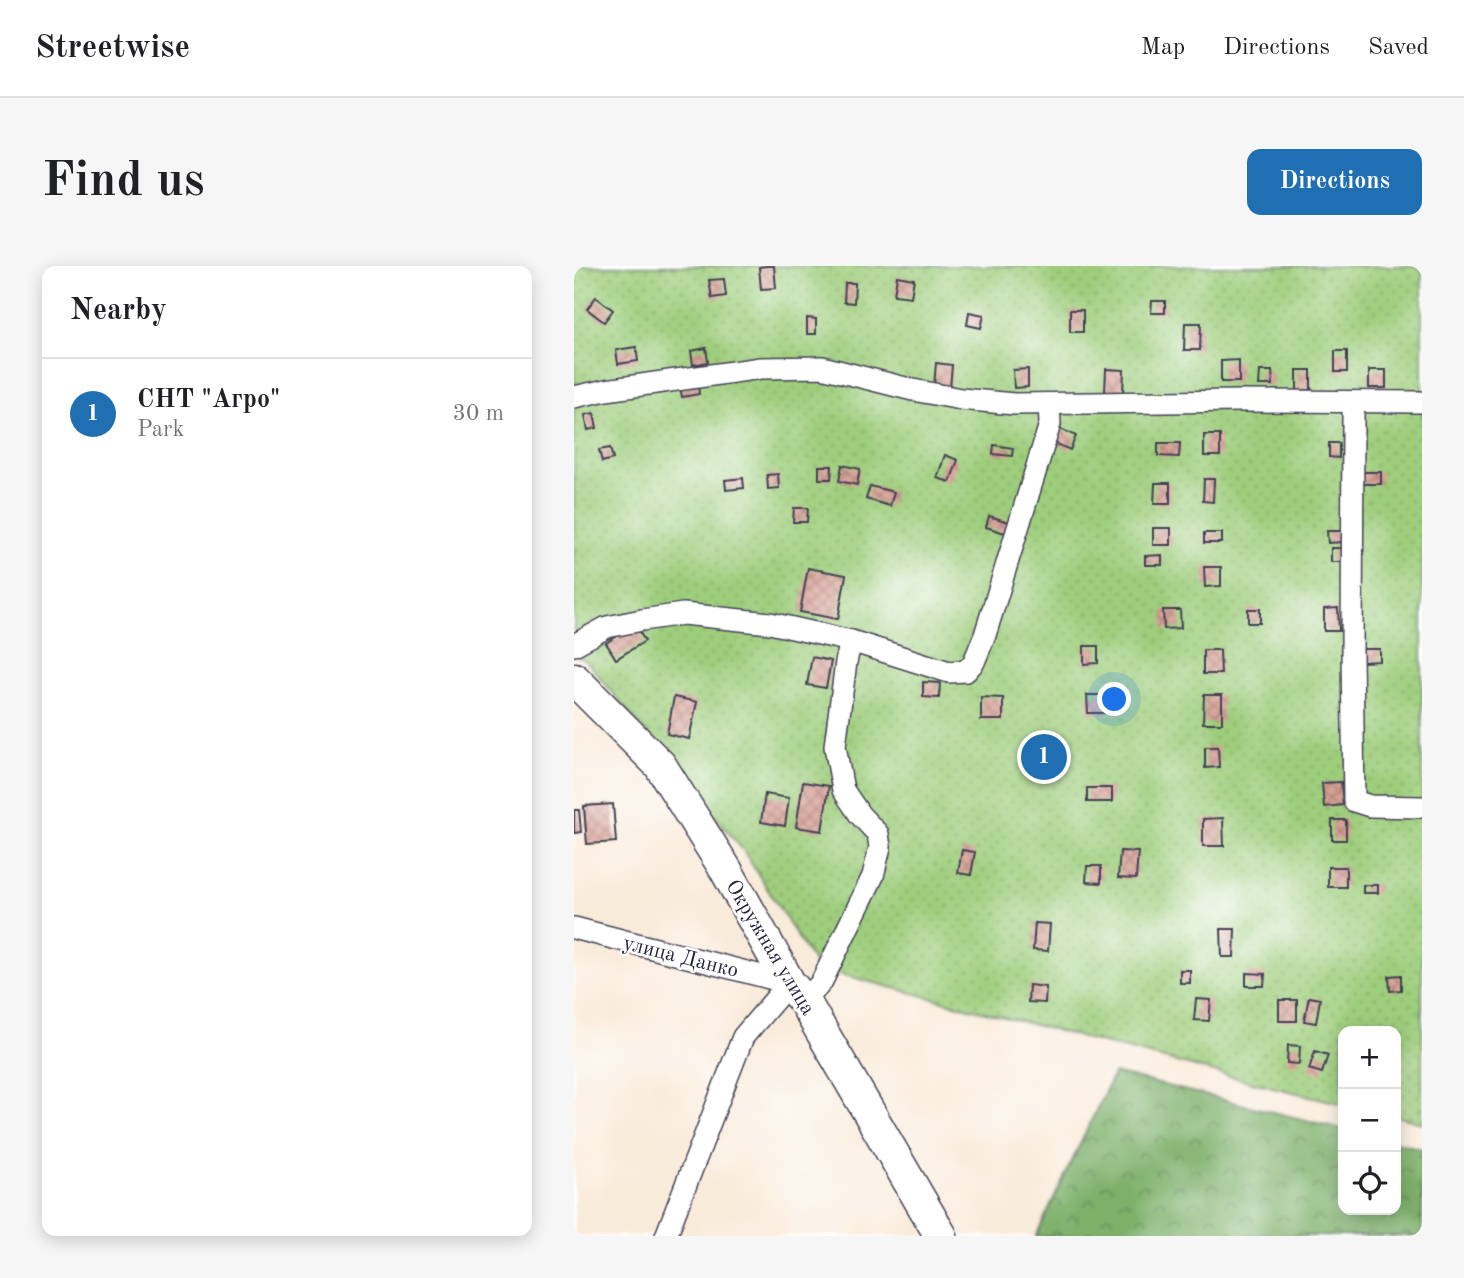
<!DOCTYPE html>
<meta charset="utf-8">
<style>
:root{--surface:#fff;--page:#f6f6f6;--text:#202124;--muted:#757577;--line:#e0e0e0;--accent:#1f6fb2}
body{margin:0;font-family:"Old Standard TT",serif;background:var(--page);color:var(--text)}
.controls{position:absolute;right:21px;bottom:21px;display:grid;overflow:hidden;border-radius:14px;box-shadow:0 4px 18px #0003}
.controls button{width:63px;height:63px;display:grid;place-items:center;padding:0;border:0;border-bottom:2px solid var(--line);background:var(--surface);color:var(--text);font:35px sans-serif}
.you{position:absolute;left:541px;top:434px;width:24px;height:24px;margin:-18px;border:5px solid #fff;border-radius:50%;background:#1a73e8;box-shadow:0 0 0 10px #1a73e833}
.badge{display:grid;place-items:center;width:46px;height:46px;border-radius:50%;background:var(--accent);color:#fff;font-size:23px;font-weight:700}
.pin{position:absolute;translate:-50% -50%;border:4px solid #fff;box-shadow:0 2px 7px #0006}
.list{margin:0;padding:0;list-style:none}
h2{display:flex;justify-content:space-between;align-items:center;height:91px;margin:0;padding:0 28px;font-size:30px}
h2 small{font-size:23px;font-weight:400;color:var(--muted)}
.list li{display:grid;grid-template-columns:46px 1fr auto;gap:21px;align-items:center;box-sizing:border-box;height:112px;padding:0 28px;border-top:2px solid var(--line)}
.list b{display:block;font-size:26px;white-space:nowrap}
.list p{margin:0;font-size:23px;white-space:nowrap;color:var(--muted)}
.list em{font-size:23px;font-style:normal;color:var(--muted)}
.icon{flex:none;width:38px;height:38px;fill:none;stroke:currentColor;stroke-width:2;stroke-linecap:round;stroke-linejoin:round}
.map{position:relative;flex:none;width:848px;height:970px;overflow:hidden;border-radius:14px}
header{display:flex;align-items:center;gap:42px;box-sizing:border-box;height:98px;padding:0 35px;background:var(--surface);border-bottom:2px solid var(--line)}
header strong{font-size:33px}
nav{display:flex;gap:38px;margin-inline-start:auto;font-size:24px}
.intro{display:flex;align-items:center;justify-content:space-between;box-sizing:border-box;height:168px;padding:0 42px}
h1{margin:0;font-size:49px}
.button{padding:18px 32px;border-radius:14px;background:var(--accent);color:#fff;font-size:24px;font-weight:700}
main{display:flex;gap:42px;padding:0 42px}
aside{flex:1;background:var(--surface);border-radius:14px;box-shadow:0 4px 18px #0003}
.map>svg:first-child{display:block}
.grass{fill:url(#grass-dots);stroke:#60785b;stroke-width:2}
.forest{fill:url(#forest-crowns);stroke:#506953;stroke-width:2}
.building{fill:url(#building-cross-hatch)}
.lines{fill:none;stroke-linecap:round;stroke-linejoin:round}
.street-casing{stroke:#424053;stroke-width:24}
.secondary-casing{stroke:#424053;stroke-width:35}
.street{stroke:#fff;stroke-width:21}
.secondary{stroke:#fff;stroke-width:32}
.labels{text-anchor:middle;stroke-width:5;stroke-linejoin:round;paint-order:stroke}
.street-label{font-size:21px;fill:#22223b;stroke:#fff}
</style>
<header>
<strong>Streetwise</strong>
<nav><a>Map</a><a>Directions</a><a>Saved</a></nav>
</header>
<div class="intro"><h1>Find us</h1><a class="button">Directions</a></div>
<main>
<aside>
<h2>Nearby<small></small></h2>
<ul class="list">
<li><span class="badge">1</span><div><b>СНТ &quot;Агро&quot;</b><p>Park</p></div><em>30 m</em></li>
</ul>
</aside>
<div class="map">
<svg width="848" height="970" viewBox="0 0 848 970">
<defs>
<pattern id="grass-dots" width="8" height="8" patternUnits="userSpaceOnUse" patternTransform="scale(1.75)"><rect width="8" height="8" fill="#9ecd7b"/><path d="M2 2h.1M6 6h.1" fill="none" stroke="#88b06b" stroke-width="1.8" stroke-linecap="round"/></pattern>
<pattern id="forest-crowns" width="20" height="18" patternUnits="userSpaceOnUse" patternTransform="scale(1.75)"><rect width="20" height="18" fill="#7eb06b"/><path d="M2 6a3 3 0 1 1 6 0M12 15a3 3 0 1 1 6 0" fill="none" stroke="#678f59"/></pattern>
<pattern id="building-cross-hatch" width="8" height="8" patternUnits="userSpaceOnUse" patternTransform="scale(1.75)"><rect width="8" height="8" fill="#d7a095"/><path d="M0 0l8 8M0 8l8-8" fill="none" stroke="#ae827b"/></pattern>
</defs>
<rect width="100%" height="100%" fill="#fff"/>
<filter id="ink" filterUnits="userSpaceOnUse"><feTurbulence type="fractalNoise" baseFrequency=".0143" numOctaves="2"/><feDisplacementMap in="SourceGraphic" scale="14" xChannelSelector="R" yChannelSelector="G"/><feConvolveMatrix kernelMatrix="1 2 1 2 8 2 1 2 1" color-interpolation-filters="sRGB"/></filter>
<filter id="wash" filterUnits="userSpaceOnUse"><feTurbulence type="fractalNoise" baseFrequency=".00686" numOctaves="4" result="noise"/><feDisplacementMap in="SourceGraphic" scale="28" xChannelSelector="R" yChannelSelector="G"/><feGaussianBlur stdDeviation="1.57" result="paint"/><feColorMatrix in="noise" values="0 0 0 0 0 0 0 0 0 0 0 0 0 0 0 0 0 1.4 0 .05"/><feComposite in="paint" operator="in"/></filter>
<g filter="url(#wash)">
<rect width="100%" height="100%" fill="#f9ebda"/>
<!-- grass -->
<polygon class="grass" points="0,0 848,0 848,857 822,850 822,765 769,765 769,838 682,817 243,702 169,584 14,397 0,388"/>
<!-- forest -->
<polygon class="forest" points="540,807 769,863 769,944 822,944 822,876 848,883 848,970 462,970"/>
<g id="blocks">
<!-- building -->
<g class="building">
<polygon points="192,0 200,0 202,22 187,23 185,1"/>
<polygon points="323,10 340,13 337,31 320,29"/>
<polygon points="150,13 152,30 138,32 135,14"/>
<polygon points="271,17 281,17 280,37 270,36"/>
<polygon points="22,31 39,44 30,56 13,43"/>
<polygon points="578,35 591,35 591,47 577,47"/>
<rect x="496" y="44" width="13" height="22"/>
<polygon points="395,46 410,49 407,62 393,59"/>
<polygon points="233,52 242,53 242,68 233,68"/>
<polygon points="611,57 627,57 626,84 610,84"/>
<polygon points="62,81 64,95 44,98 42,84"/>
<polygon points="132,82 134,96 119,99 117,85"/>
<rect x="761" y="85" width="12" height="21"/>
<polygon points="665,94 665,116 647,116 647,95"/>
<polygon points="362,97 378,99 376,122 360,120"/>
<polygon points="454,103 454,121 440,122 439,104"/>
<polygon points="532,103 550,104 549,128 531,127"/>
<polygon points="723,104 737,104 737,124 723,125"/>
<rect x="795" y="104" width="17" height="18"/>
<polygon points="686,105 698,105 699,119 685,119"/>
<polygon points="124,118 125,128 108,131 106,120"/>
<polygon points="20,147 23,162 14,164 11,149"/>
<polygon points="482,161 502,170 496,184 476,175"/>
<rect x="630" y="169" width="16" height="21"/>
<polygon points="584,177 606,177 605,191 584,190"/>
<polygon points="755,177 765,177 765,192 755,191"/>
<polygon points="420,179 439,182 438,190 419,188"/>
<polygon points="36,182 39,193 28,196 25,184"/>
<polygon points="371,189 384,194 376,216 363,212"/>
<polygon points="268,199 286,203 283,219 265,215"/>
<polygon points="245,200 258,200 257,213 245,213"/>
<rect x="787" y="206" width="20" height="12"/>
<polygon points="204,208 205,222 194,223 193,209"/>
<polygon points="169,212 170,222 152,224 151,214"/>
<polygon points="630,213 640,213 639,236 629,235"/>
<polygon points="581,217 596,217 596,238 580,238"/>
<polygon points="296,220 320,226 316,240 292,233"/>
<polygon points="220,242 234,242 233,256 219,256"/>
<polygon points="415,250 435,256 431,267 412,261"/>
<rect x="579" y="262" width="18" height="17"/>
<polygon points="753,265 769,265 770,276 754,277"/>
<rect x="630" y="267" width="18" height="10"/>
<rect x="757" y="282" width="11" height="14"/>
<polygon points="588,289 588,299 571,299 571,290"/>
<polygon points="630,301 647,301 647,320 631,321"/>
<polygon points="234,302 272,309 264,353 226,346"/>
<polygon points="764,342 765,365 750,365 750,343"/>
<rect x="674" y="343" width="12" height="14"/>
<polygon points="589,344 606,344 607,362 590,363"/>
<polygon points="61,359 71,375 42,393 32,377"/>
<polygon points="510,380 524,380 524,397 510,398"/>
<polygon points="787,383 806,383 806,395 788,396"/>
<polygon points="629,384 646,384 647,408 629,408"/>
<polygon points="238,391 257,395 252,422 233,419"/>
<polygon points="349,416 366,417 365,432 349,431"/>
<polygon points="513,429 532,429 533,447 514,447"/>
<polygon points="630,429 648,429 648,457 629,457"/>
<polygon points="100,431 123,436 115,473 93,468"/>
<polygon points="407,431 429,432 429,454 407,454"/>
<polygon points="631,481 644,481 645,501 631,502"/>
<polygon points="229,516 255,520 248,565 222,561"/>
<polygon points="767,516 769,539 750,541 748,517"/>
<rect x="513" y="522" width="25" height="14"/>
<polygon points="191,528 215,532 211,560 187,556"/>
<polygon points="39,538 42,576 13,578 10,540"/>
<polygon points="0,544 5,544 7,566 0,567"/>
<polygon points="649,552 650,580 629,580 629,553"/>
<rect x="758" y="554" width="14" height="20"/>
<polygon points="388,584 401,586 397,609 384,607"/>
<polygon points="546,585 564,586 562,613 544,612"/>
<polygon points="513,600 527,600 527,617 512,616"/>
<rect x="754" y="601" width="18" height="20"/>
<rect x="789" y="619" width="15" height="8"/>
<polygon points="461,657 476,658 474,685 459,684"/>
<polygon points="647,663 661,663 660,691 648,691"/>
<rect x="606" y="704" width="10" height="13"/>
<polygon points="672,707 691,708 690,720 672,720"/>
<polygon points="827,709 827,724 816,725 815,710"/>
<polygon points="455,719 472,721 471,737 454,736"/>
<polygon points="735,731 746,733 742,757 730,755"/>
<polygon points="622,733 637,734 635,755 620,754"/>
<rect x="705" y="734" width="18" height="21"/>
<polygon points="714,779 726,780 725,798 713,797"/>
<polygon points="741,785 754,789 748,807 735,803"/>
</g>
</g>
</g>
<g filter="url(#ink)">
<use href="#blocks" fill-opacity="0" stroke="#424053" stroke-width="2"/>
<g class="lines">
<defs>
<g id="street">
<polyline points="0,131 32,124 187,102 248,101 339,124 387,133 440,138 667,135 847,136"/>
<polyline points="781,136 779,148 778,387 780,535 796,540 848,541"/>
<polyline points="0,379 33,361 68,354 109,348 196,357 277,375 375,406 392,405 400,396 411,369 476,158 475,138"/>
<polyline points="0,662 215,717 169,771 92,970"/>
<polyline points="230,735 247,717 299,610 306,581 304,568 286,549 269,524 261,480 272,396 277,375"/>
</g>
<polyline id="secondary" points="0,413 86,499 152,604 215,717 230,735 367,970"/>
</defs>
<!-- street casing -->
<use href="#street" class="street-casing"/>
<!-- secondary casing -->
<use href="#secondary" class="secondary-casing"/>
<!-- street -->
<use href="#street" class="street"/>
<!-- secondary -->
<use href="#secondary" class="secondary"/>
</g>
</g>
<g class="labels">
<!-- street labels -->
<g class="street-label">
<text transform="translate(197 681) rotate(59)" y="7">Окружная улица</text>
<text transform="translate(107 690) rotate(14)" y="7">улица Данко</text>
</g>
</g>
</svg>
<div class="controls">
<button>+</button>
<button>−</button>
<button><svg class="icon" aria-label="locate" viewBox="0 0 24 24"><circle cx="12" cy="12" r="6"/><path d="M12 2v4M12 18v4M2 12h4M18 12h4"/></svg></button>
</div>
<div class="you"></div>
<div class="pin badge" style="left:470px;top:491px">1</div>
</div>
</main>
